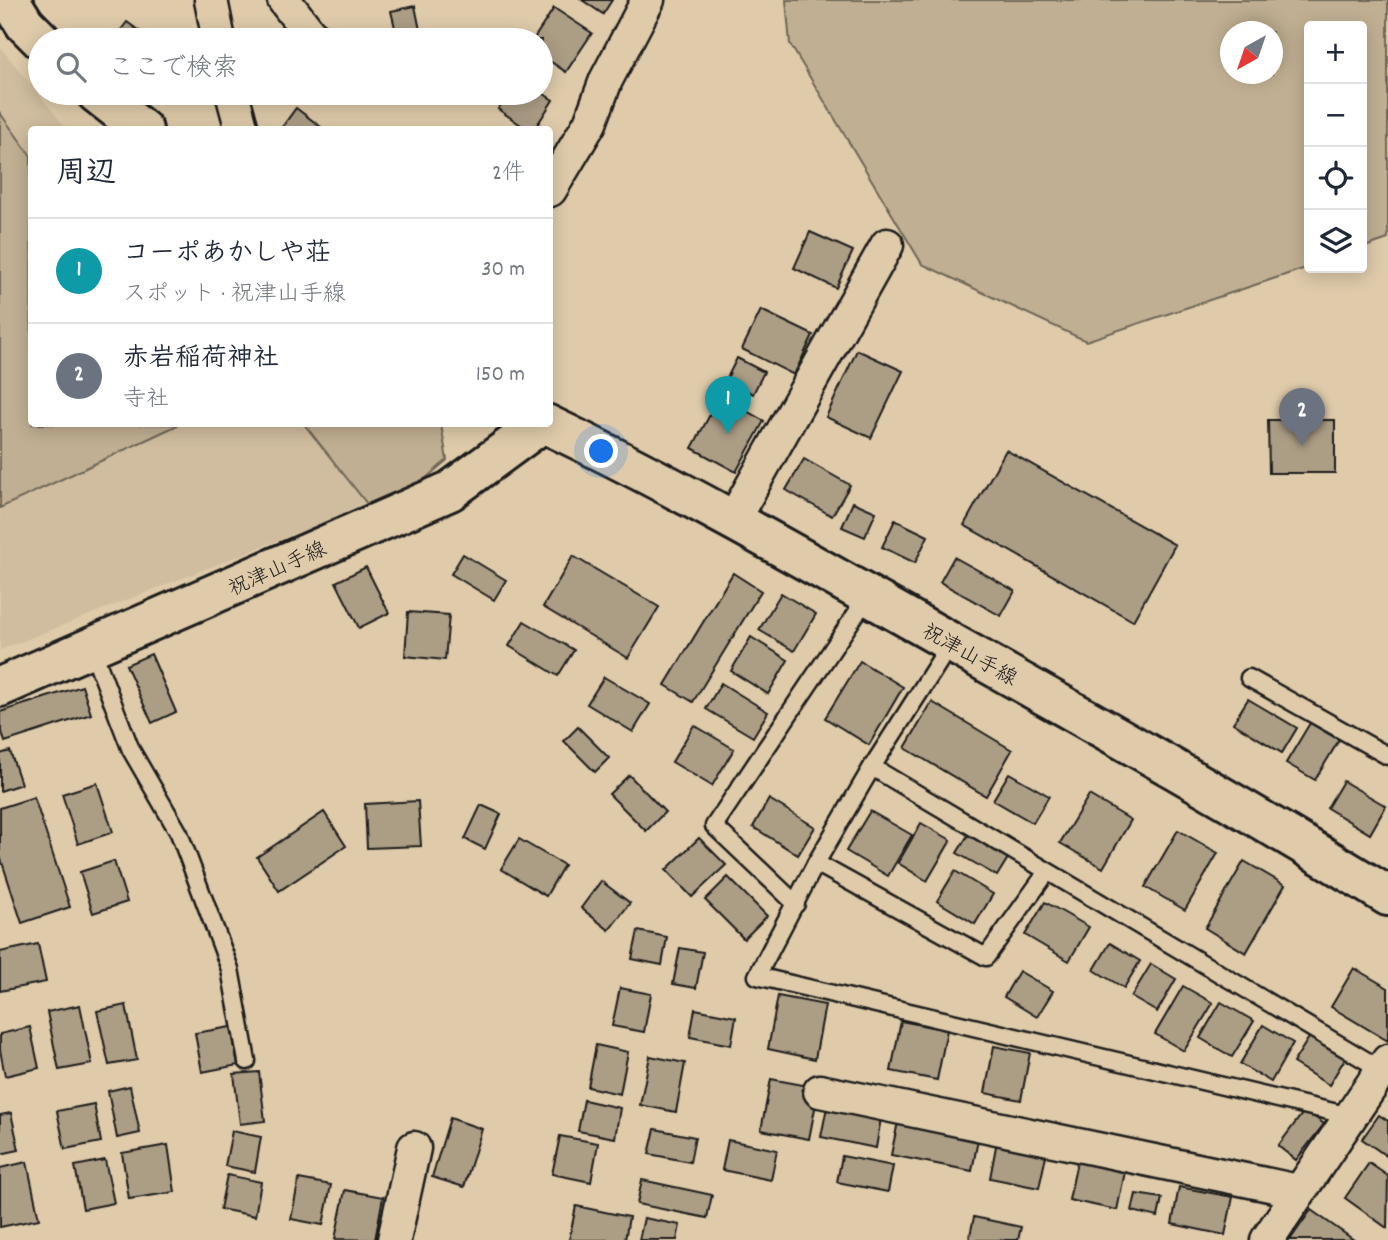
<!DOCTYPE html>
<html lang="ja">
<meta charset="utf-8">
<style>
:root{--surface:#fff;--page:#f2f2f3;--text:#1f2937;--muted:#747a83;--line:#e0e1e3;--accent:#1a73e8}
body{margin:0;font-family:Dekko,"Klee One",sans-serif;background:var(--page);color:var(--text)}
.controls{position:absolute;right:21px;top:21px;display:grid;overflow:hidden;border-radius:7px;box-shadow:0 4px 18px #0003}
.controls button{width:63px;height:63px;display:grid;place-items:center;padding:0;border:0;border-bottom:2px solid var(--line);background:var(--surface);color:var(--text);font:35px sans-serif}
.compass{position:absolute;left:1220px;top:21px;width:63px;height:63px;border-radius:50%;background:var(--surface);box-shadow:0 4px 18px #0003;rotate:220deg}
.you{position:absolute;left:602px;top:452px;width:24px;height:24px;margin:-18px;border:5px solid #fff;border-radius:50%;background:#1a73e8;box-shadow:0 0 0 10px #1a73e833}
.badge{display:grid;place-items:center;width:46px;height:46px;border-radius:50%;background:var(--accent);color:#fff;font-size:23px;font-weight:700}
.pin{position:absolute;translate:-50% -58px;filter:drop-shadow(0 2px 4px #0008)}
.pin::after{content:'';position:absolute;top:37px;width:24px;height:21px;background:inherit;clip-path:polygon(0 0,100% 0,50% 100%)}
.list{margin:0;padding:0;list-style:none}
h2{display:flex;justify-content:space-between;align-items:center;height:91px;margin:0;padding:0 28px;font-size:30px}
h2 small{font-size:23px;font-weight:400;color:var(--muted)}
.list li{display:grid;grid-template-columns:46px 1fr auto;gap:21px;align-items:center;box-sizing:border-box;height:105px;padding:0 28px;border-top:2px solid var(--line)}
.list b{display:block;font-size:26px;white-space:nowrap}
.list p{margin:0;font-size:23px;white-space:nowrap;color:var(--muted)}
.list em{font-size:23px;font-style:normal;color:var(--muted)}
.icon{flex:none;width:38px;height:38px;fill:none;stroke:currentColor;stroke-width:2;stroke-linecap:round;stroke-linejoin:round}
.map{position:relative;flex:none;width:1388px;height:1240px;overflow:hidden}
.search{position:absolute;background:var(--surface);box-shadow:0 4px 18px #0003;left:28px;top:28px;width:525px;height:77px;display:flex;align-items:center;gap:18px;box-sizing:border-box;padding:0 24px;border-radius:38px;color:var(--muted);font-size:26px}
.panel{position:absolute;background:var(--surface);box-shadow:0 4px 18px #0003;left:28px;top:126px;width:525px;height:301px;border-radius:7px}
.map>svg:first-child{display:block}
.built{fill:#d0bd9f}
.green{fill:#c0af92;stroke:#6e6657;stroke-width:2;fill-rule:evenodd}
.building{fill:#ac9d85;stroke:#1c1c1c;stroke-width:2}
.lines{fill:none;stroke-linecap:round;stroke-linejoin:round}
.lane-casing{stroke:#1c1c1c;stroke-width:21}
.street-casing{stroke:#1c1c1c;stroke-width:37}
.secondary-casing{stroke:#1c1c1c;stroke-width:44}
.lane{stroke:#dfcbaa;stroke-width:16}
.street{stroke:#dfcbaa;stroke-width:32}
.secondary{stroke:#dfcbaa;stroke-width:38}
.labels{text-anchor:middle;stroke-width:5;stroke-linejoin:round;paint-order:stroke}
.street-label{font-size:21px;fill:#1c1c1c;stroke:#dfcbaa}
</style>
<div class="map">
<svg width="1388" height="1240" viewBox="0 0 1388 1240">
<rect width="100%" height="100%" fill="#dfcbaa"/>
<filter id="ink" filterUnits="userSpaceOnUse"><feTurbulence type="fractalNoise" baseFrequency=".0143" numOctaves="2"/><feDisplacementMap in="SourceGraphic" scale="14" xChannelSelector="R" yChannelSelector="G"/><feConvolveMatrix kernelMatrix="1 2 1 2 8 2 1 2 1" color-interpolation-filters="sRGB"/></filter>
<g filter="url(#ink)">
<!-- built -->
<polygon class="built" points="0,47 67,129 32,130 32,424 304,424 368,505 0,650"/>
<!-- green -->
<g class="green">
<path d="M786,0H1388V239L1362,248V26H1309V267L1086,341L922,264L790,44ZM1230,32H1272V74H1230Z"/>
<polygon points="0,113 31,156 32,424 180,424 0,508"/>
<polygon points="304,424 441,424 447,460 418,485 368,505"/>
</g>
<!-- building -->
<g class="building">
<polygon points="582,0 612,0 603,14"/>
<polygon points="415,6 421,35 398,40 391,11"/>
<polygon points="554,8 592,33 566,72 541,55 541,40 533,40"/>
<polygon points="127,22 152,40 113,40"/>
<polygon points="541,92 553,100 534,130 528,130 498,109 509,93"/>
<polygon points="296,108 321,127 319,130 280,130"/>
<polygon points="810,232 853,251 836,288 794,268"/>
<polygon points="761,310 813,335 794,375 742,349"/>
<polygon points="857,350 903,371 871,438 826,417"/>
<polygon points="737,358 764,372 753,394 726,380"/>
<polygon points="720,396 764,421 736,472 692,448"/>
<polygon points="1268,420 1335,420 1335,473 1269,473"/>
<polygon points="1006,450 1175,545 1133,621 964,525"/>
<polygon points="804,459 850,485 832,516 786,490"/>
<polygon points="853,502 876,512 865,537 842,527"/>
<polygon points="895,520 928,536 915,563 882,547"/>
<polygon points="463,554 506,580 494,600 451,574"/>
<polygon points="573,556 659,607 628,658 543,607"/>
<polygon points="954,557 1015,591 1001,616 940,582"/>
<polygon points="366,567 389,613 359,628 336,582"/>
<polygon points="733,573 761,591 693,702 665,685"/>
<polygon points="781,593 816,614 794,651 759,630"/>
<polygon points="408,612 449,615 445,660 405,656"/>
<polygon points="524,621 574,650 558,676 509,646"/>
<polygon points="751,637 788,660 768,694 731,671"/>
<polygon points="151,654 176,712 152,723 126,665"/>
<polygon points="860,661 903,687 869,745 825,718"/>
<polygon points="604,677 650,704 633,732 587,704"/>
<polygon points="721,683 768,712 753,737 706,709"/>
<polygon points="82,686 91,714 5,742 0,725 0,712"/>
<polygon points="1248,699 1297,728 1282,753 1233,723"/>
<polygon points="932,702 1012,750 986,796 905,748"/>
<polygon points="1310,723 1339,740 1315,780 1286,763"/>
<polygon points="694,725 734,749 712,786 672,762"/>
<polygon points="578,727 609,758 595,772 564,741"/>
<polygon points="10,751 21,784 0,791 0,754"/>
<polygon points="1009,773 1049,796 1033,823 993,800"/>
<polygon points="629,775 665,812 646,831 609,794"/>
<polygon points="1343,781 1386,806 1370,834 1327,808"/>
<polygon points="97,783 113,832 78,844 62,794"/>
<polygon points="1089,795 1131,820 1103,868 1060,843"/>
<polygon points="34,797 70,907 22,923 0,856 0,808"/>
<polygon points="769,799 815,827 798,855 753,827"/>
<polygon points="418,801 421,846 367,848 365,804"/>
<polygon points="481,805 501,814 485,849 465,839"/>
<polygon points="870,811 912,835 888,876 846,851"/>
<polygon points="324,812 346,846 279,891 257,857"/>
<polygon points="921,823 951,840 927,881 898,863"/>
<polygon points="1178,830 1218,853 1185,910 1145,887"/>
<polygon points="968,835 1008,858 997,876 957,853"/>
<polygon points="699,838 726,865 692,897 666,870"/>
<polygon points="519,839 564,865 546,896 501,869"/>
<polygon points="114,861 127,902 93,913 80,872"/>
<polygon points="1244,861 1285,885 1246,953 1205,928"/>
<polygon points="955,871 993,894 975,924 937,901"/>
<polygon points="728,877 767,916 744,939 705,900"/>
<polygon points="601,881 630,903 609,930 581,908"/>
<polygon points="1045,902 1089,927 1069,961 1025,935"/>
<polygon points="638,931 667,937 662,965 632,959"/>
<polygon points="1110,943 1140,961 1124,988 1094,970"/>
<polygon points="38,944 46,982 0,991 0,952"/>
<polygon points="680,948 703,952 696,988 673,984"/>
<polygon points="1151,964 1176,979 1157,1012 1131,997"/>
<polygon points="1354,968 1388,988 1388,1041 1331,1007"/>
<polygon points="1019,971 1053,991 1037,1017 1004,997"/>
<polygon points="1183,986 1213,1003 1184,1051 1155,1034"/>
<polygon points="620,988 651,994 644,1032 612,1026"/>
<polygon points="778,996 825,1005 815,1059 768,1049"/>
<polygon points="1221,1002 1254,1021 1232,1057 1200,1038"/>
<polygon points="80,1005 92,1064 59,1070 47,1012"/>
<polygon points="126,1005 137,1060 109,1065 97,1011"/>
<polygon points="695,1009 736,1017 731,1045 690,1037"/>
<polygon points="901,1021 947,1030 937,1080 891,1071"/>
<polygon points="1263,1025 1293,1043 1271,1082 1240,1064"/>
<polygon points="30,1027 39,1068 5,1076 0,1050 0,1034"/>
<polygon points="231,1027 238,1065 202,1072 195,1033"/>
<polygon points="1310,1036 1346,1057 1329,1085 1293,1063"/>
<polygon points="596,1045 628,1052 620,1094 588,1087"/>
<polygon points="994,1046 1030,1053 1021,1100 985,1093"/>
<polygon points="650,1056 685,1063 676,1112 640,1105"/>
<polygon points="259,1072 265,1121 240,1124 234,1074"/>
<polygon points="771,1079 819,1088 809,1139 761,1130"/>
<polygon points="130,1086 140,1133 117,1138 108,1091"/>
<polygon points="584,1100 620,1108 615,1138 578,1131"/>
<polygon points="94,1104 101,1142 65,1149 57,1111"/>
<polygon points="827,1107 881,1118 876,1148 821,1137"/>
<polygon points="1305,1110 1324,1124 1296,1160 1278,1146"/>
<polygon points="11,1113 19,1150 0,1154 0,1115"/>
<polygon points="1379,1115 1388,1121 1388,1157 1362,1139"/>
<polygon points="899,1117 979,1134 972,1171 891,1155"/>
<polygon points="450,1118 482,1129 464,1187 432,1177"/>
<polygon points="655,1129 695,1137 690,1162 649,1154"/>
<polygon points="232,1131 261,1137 255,1172 225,1166"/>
<polygon points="560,1136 598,1143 591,1182 552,1174"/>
<polygon points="728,1140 777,1150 771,1180 722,1170"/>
<polygon points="997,1141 1047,1151 1039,1188 990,1178"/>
<polygon points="168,1145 175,1192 129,1199 122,1153"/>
<polygon points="842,1156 893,1166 888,1192 837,1182"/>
<polygon points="1078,1157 1126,1167 1117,1210 1069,1200"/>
<polygon points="105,1160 114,1203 83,1209 75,1166"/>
<polygon points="27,1162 39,1219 0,1227 0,1168"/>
<polygon points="1369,1163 1388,1176 1387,1228 1345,1198"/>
<polygon points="227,1175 261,1182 255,1216 220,1209"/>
<polygon points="299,1179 331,1185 323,1225 291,1219"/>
<polygon points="642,1180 712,1195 707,1218 637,1204"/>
<polygon points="1179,1187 1233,1197 1225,1235 1172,1224"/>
<polygon points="345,1190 383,1197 375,1240 335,1239"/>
<polygon points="1136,1194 1162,1198 1158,1217 1132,1211"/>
<polygon points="576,1206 629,1217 625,1240 569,1240"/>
<polygon points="1311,1210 1354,1240 1290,1240"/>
<polygon points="974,1217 1021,1227 1018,1240 969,1240"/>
<polygon points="644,1218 680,1225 677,1240 639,1240"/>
</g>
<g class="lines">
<defs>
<g id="lane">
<polyline points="951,643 872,767 816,863 757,976 1350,1116"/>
<polyline points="92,649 131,750 179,833 230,969 247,1061"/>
<polyline points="1249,678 1388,756"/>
<polyline points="872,767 1382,1070"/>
<polyline points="816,863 986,957 1047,872"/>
<polyline points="796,904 714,826 868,596"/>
</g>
<g id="street">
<polyline points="211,0 219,40"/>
<polyline points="284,0 310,34 318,40"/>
<polyline points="232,93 242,130"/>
<polyline points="550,190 590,123 606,80 648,0"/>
<polyline points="733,520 887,245"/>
<polyline points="820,1091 1298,1191"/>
<polyline points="394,1240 414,1148"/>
<polyline points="1267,1240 1388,1061"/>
</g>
<g id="secondary">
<polyline points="10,0 25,24 41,40"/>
<polyline points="96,93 143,130"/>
<path d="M546,424C682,489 812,564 943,638C1092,722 1242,806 1388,896"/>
<polyline points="0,687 450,491 541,424"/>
</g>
</defs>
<!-- lane casing -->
<use href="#lane" class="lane-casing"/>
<!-- street casing -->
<use href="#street" class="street-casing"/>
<!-- secondary casing -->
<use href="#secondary" class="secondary-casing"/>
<!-- lane -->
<use href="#lane" class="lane"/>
<!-- street -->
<use href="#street" class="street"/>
<!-- secondary -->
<use href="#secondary" class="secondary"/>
</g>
</g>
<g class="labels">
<!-- street labels -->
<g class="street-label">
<text transform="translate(277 568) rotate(-24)" y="7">祝津山手線</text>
<text transform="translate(970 654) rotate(29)" y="7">祝津山手線</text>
</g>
</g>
</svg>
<div class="controls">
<button>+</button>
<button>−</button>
<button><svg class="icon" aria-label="locate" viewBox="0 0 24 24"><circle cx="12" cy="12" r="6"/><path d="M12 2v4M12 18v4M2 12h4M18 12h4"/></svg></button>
<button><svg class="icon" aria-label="layers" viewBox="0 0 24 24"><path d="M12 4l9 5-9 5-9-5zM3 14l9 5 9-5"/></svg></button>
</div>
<svg class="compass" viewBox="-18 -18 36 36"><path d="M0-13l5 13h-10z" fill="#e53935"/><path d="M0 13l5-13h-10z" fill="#747a83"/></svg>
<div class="you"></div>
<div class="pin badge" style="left:728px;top:434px;background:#0f9aa8">1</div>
<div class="pin badge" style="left:1302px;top:446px;background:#6b7280">2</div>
<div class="search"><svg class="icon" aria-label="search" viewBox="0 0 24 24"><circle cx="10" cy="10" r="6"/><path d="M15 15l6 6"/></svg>ここで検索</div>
<section class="panel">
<h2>周辺<small>2件</small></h2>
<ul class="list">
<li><span class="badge" style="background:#0f9aa8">1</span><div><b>コーポあかしや荘</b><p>スポット · 祝津山手線</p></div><em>30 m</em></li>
<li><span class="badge" style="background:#6b7280">2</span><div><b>赤岩稲荷神社</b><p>寺社</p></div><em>150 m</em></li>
</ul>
</section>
</div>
